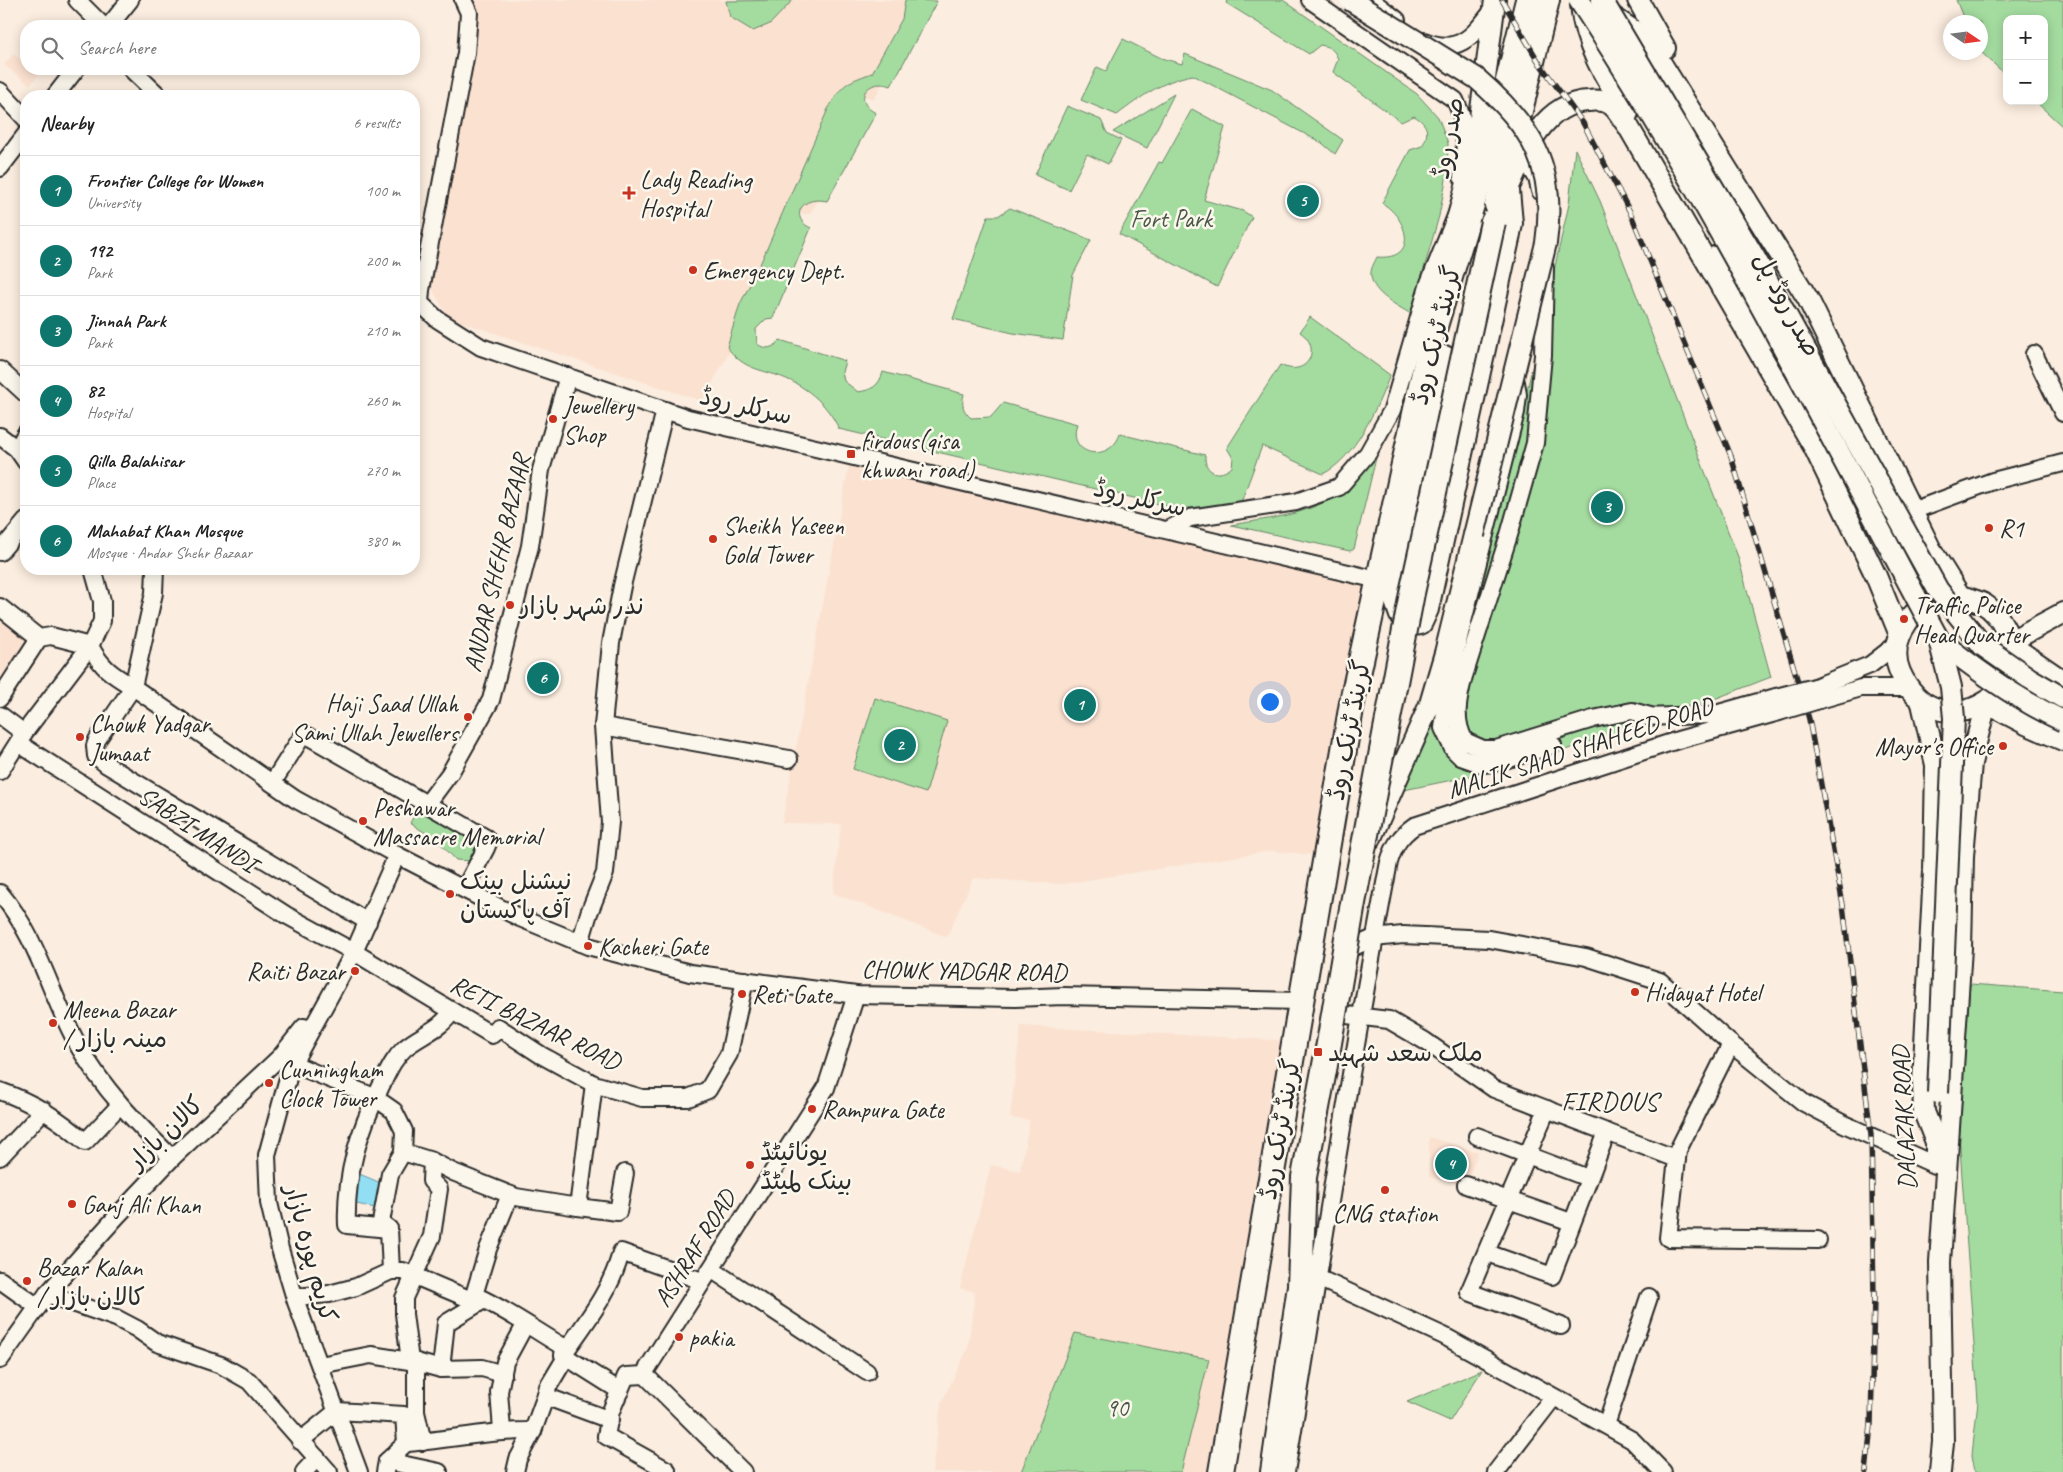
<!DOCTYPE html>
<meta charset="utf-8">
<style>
:root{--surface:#fff;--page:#f6f6f6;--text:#222;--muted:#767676;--line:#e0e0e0;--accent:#0f766e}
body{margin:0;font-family:Caveat,"Playpen Sans Arabic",sans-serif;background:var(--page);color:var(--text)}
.controls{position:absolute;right:15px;top:15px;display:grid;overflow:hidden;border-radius:10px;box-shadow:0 2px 12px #0003}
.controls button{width:45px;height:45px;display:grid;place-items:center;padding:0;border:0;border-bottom:1px solid var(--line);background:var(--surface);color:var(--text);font:25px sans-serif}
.compass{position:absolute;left:1943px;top:15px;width:45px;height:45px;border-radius:50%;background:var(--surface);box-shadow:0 2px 12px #0003;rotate:103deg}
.you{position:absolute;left:1269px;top:701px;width:18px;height:18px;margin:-12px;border:4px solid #fff;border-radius:50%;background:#1a73e8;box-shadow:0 0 0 8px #1a73e833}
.badge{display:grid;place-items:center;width:32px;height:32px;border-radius:50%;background:var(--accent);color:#fff;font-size:16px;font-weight:700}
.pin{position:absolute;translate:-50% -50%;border:2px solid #fff;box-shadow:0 1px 5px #0006}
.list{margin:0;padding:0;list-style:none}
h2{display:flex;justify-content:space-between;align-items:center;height:65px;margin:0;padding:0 20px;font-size:21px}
h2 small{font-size:16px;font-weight:400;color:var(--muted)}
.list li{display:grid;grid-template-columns:32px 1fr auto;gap:15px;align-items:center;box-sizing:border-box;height:70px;padding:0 20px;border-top:1px solid var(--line)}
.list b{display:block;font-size:19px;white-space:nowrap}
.list p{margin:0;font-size:16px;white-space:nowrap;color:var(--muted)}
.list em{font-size:16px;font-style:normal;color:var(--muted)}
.icon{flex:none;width:28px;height:28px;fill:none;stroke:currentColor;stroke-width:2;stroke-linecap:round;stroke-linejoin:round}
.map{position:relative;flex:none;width:2063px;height:1472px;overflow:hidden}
.search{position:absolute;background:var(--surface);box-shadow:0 2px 12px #0003;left:20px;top:20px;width:400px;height:55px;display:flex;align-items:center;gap:12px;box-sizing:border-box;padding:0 18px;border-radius:20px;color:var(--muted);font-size:19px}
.panel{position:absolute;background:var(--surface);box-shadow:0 2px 12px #0003;left:20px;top:90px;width:400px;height:485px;border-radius:20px}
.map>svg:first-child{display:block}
.built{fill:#fbe1d0}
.green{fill:#a4dca0;stroke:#688466}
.water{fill:#92def3;stroke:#6996a3}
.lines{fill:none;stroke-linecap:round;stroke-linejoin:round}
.minor-casing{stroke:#2b2b2b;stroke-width:20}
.major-casing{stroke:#2b2b2b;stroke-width:24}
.highway-casing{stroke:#2b2b2b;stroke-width:28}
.minor{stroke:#fbf7ec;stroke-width:16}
.major{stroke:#fbf7ec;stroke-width:20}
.highway{stroke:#fbf7ec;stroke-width:24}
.rail-casing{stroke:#2b2b2b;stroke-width:5.5}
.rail{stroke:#fbf7ec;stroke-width:4;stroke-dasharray:11;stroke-linecap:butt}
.minor-bridge-casing{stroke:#2b2b2b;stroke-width:20;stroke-linecap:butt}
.major-bridge-casing{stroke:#2b2b2b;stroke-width:24;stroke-linecap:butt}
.highway-bridge-casing{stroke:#2b2b2b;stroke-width:28;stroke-linecap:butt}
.minor-bridge{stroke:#fbf7ec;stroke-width:16}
.major-bridge{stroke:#fbf7ec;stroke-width:20}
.highway-bridge{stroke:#fbf7ec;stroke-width:24}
.poi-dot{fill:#c8321e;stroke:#fbf7ec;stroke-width:2}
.labels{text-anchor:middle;stroke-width:5;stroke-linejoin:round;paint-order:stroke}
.street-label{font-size:25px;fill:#2b2b2b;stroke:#fbf7ec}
.poi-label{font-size:25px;fill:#2b2b2b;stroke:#fbf7ec;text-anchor:start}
.park-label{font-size:25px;fill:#495748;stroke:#fbf7ec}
.neighbourhood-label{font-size:26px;letter-spacing:1px;fill:#2b2b2b;stroke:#fbf7ec}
</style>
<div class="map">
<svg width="2063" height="1472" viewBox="0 0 2063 1472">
<rect width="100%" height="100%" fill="#fbeddf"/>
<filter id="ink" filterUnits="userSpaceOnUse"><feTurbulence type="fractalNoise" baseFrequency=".02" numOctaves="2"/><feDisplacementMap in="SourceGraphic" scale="10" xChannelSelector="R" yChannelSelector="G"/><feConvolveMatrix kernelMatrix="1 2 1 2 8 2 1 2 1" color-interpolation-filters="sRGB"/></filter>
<g filter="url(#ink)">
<!-- built -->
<g class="built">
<polygon points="475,0 913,0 923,7 874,99 865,96 856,98 859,128 810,214 790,214 736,341 702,401 449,318 431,287 430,253 447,175 460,133 453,130 476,35 465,21"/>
<polygon points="13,54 26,63 26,69 33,69 40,73 30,85 4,65"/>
<polygon points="851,454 1380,588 1325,856 1272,851 1062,884 973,878 947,937 833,893 841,824 782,823"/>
<polygon points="0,610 36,638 0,694"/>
<polygon points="1021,1026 1293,1041 1221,1472 932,1472 941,1404 968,1348 975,1292 960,1288 991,1165 1020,1171 1030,1120 1010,1118"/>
<polygon points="1429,1137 1478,1152 1466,1185 1429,1177"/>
</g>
<!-- green -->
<g class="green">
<polygon points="793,0 770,24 753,31 730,17 726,1"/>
<path d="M905,0L937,1L891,86C866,77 852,102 876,113L827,201C799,195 790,219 811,228L773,318L766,319L756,329L757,344C766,350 773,349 780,340L845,361L842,372L844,381L858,392C872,390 879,386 883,372L964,394C961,405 963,411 971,418L991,417L1003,403L1077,424C1066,456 1110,464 1120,434L1205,455C1204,474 1220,478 1232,467L1233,458L1227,448L1280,365C1308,379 1323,347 1300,332L1310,317L1390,375C1377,408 1355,458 1323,474L1262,446L1240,505L1186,508L1168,506L839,429C827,403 804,384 776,375C754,368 742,367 727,347L740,304L758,269L828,109C843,84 844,83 872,73L902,19Z"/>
<path d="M1227,0H1283L1417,94L1438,117L1448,143L1447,174L1439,216L1411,314C1398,306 1373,294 1371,276C1370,270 1374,263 1377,257C1419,261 1409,219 1382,203L1410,150L1422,146C1430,133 1428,124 1414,116L1401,122L1333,72L1338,59C1334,49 1330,47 1320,45L1309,54L1226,3Z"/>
<polygon points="1956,0 2063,0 2063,127 2035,101 2044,101 2044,19 2007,19 2007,76 1981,52 1980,22 1965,22"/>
<path d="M1123,39L1161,58L1182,64L1185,54L1272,90L1343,140L1335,154L1322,143L1193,75C1163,80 1141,97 1117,115L1081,100L1097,67L1106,71Z"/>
<polygon points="1174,94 1147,148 1113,132"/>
<polygon points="1067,106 1101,120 1107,133 1121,140 1108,164 1087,154 1069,190 1035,175"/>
<polygon points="1192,109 1225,127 1204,200 1243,211 1252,217 1217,287 1119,234 1159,162 1162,163"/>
<polygon points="1575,149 1600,201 1738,557 1771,677 1704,703 1515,767 1399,791 1512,457 1569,204"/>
<polygon points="1010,208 1091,240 1073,275 1063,340 1013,333 953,319 988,216 998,216"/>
<path d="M1373,456L1376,458L1354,549L1350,551L1231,525C1291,515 1338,512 1373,456Z"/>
<polygon points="875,698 947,721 926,793 853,769"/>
<polygon points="422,801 482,841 471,861 456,860 438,841 410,823"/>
<polygon points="1970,984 2063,991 2063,1472 1975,1472 1972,1455 1978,1401 1959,1134"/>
<polygon points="1075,1333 1209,1359 1181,1472 1021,1472"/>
<polygon points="1482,1370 1450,1421 1407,1402"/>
</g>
<!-- water -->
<polygon class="water" points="357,1173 381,1183 375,1208 352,1203"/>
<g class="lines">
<defs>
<g id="minor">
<polyline points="77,0 103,26"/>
<polyline points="463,0 469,13 466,53 421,290 420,303 437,319 481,347 688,418 1378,580"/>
<path d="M1310,0L1455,100C1469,128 1465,146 1462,177"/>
<polyline points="1371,0 1397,20"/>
<polyline points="109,26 130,0"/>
<path d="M1424,41C1460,56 1474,34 1494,9"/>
<polyline points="131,69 159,96"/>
<polyline points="0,91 26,119"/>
<polyline points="55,96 76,69"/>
<polyline points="1523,156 1537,178 1540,191"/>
<polyline points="0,168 26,134"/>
<path d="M1545,268L1543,355L1535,443L1509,535L1464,676C1458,699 1453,720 1465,741L1483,749H1496L1593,719L1632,711L1650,716"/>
<polyline points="2034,354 2063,413"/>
<polyline points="0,370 26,394"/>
<polyline points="1516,382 1518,395 1516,412 1450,673 1443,728 1453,749 1461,757 1481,764 1495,763 1553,745"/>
<polyline points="26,433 17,449 26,462"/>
<polyline points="0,436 17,449"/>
<polyline points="1912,511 1993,481 2063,463"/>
<polyline points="1169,529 1190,518 1296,502 1339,487 1368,453 1392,410 1429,283 1458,211"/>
<polyline points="0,552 26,521"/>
<polyline points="155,569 154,593 133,687 97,740 95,746 96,756 107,765 368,922"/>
<polyline points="0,607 39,638 51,636 90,646"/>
<path d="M90,646C102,668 111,674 133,687L295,799L393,853L520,918L588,946L690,973L856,995L1015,998L1063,996L1301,1001"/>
<polyline points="1815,687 1870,665 1897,644"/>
<polyline points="0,698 39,638"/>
<polyline points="1816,701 1861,688 1907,688"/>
<polyline points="0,715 24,733"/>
<polyline points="1641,717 1712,715 1776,697"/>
<polyline points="603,726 789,759"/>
<polyline points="18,743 286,915 354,952 492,1035 498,1027 541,1055 594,1084 642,1098 688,1098 708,1090 729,1054 745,980"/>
<polyline points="0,771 24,733 90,646 102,621 102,601 93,569"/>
<polyline points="273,782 301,738 306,735 486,838 488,843 486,848 465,888"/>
<polyline points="427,804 450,773 491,700 530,546 541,470 568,376"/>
<path d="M0,893C38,937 50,995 78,1045C102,1088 137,1124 172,1158"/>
<polyline points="580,943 589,913 605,873 610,822 603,726 611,643 622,586 665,410"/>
<polyline points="1349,949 1374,938 1403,935 1489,939 1586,957 1660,981 1731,1044 1804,1103 1844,1124 1935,1165"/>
<polyline points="1338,1014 1389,1020 1425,1041 1494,1089 1677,1159"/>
<polyline points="1731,1044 1678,1150 1668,1238 1818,1240"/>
<polyline points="285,1059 293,1064 374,1097 394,1111 404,1131 403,1152 390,1174 381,1222 389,1229 391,1271"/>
<path d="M0,1091C32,1102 60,1119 85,1142L120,1105"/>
<polyline points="1547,1109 1469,1292 1561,1326"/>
<polyline points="1477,1136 1588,1178"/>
<polyline points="403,1152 432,1161 453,1172 516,1197 578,1207 594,1084"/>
<polyline points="0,1157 44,1110"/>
<polyline points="1466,1185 1571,1222"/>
<path d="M510,1195L488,1249L474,1295C506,1309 536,1331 567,1349"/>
<polyline points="578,1207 618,1212 625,1173"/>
<path d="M389,1229L347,1225C345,1174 359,1131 381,1086C388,1072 393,1059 405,1048C420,1035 442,1029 452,1011"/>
<polyline points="1487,1253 1552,1276 1607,1132"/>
<polyline points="711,1269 867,1372"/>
<polyline points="1318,1278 1444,1336 1632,1440 1663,1472"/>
<polyline points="0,1280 38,1307"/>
<polyline points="47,1294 116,1318 137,1329 157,1343 221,1365 249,1381 329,1472"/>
<polyline points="295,1297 329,1294 356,1287 391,1271 403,1271 469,1299 474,1295"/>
<polyline points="484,1300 446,1323 441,1369 482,1368 503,1374"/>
<polyline points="566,1357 548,1387 546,1395 550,1398 610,1420"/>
<polyline points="0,1360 47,1294 118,1215 172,1158 281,1056 304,1027"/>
<polyline points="410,1361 404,1314 404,1298 432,1236 439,1189 431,1181 432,1161"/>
<polyline points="320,1365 371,1355 416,1362"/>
<polyline points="645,1375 647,1369 826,1088 856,995"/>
<polyline points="645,1375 626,1376 611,1411 606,1436 667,1470 666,1472"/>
<polyline points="645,1375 743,1472"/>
<path d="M620,1391L563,1355C585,1323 612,1290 621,1252L702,1281"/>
<polyline points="1606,1425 1649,1297"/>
<polyline points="502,1430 499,1392 505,1362 525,1325"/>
<polyline points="300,1441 337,1411 404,1415 406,1443 387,1461 385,1472"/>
<polyline points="423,1442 416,1412 416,1362 441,1369"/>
<path d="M406,1443C449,1440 490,1430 533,1431L546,1395"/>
<polyline points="387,1461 439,1472"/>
<polyline points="304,1472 317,1458"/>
<polyline points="359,1472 296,1302 280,1249 269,1203 267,1155 291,1067 354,952 397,855"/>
<polyline points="515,1472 518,1459 533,1431"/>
<path d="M1286,1472C1320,1269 1350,1065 1389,862C1394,846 1400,836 1414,826L1678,740L1779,712"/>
<polyline points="1496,1472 1553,1398"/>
</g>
<g id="major">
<polyline points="1638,0 1665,48"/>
<path d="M1581,4C1584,45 1606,79 1628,113"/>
<path d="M1613,17L1646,39L1808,299L1930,548L1960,596C1967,598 1975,600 1982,603C1993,609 2001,620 2006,631C2037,698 1935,751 1900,672C1888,644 1908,611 1934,600C1941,597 1952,597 1960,596"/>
<path d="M1509,187C1524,152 1544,103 1588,101C1597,100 1608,101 1614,107C1619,112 1623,120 1628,126L1814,447L1876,576L1900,635"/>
<polyline points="1456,224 1476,149 1495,0"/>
<polyline points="1717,256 1768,338"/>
<polyline points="2011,641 2063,613"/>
<polyline points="2012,646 2063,681"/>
<polyline points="1922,703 1936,765 1934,871 1923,1083 1924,1112 1936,1142 1936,1160"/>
<polyline points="1370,840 1430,704 1445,653 1474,535"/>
<polyline points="1940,1472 1943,1442 1940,1262 1961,948 1963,856 1971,763 1986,703 2026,724 2063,740"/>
</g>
<g id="highway">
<polyline points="1497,205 1547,0"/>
<polyline points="1444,358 1397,601 1402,615 1415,623 1420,622 1426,609 1507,239 1510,223 1507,191"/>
<polyline points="1221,1472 1353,697 1432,336 1500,113 1528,0"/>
<polyline points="1273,1472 1300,1286 1304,1177 1328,1049"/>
</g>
</defs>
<!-- minor casing -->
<use href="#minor" class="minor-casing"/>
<!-- major casing -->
<use href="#major" class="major-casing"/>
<!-- highway casing -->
<use href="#highway" class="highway-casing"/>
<!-- minor -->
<use href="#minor" class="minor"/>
<!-- major -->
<use href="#major" class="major"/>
<!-- highway -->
<use href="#highway" class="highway"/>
<defs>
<polyline id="rail" points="1502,0 1540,64 1583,123 1630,212 1731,456 1809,719 1843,905 1871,1135 1874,1297 1871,1425 1866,1472"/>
</defs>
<!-- rail casing -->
<use href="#rail" class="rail-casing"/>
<!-- rail -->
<use href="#rail" class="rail"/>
<defs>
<g id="minor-bridge">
<polyline points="1776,697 1815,687"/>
<polyline points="1779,712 1816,701"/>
</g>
<g id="major-bridge">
<path d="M1350,0L1476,78C1532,126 1557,167 1546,243L1474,535"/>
<path d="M1579,0C1714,204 1823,425 1939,640L1951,687L1954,718L1938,1093"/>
<polyline points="1602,0 1755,258 1938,590 1983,646 2029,678 2063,698"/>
<path d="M1939,640C1977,671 2018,700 2063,721"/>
</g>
<polyline id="highway-bridge" points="1328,1049 1353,903 1412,593 1493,222"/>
</defs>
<!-- minor-bridge casing -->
<use href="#minor-bridge" class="minor-bridge-casing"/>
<!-- major-bridge casing -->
<use href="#major-bridge" class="major-bridge-casing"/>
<!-- highway-bridge casing -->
<use href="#highway-bridge" class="highway-bridge-casing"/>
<!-- minor-bridge -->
<use href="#minor-bridge" class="minor-bridge"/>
<!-- major-bridge -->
<use href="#major-bridge" class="major-bridge"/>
<!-- highway-bridge -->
<use href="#highway-bridge" class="highway-bridge"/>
</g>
</g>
<!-- markers -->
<g class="poi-dot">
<path d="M626.5 185.5h5v5h5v5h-5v5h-5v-5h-5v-5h5z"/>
<circle cx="693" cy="270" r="5"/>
<circle cx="553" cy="419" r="5"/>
<rect x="846" y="449" width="10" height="10" rx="2.5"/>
<circle cx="1989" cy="528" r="5"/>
<circle cx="713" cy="539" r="5"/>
<circle cx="510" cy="605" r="5"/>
<circle cx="1904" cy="619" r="5"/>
<circle cx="468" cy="717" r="5"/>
<circle cx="80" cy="737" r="5"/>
<circle cx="2003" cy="746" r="5"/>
<circle cx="363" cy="821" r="5"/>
<circle cx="450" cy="894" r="5"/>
<circle cx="588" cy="946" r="5"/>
<circle cx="355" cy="971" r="5"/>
<circle cx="1635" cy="992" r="5"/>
<circle cx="742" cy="994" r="5"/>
<circle cx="53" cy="1023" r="5"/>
<rect x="1313" y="1047" width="10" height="10" rx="2.5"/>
<circle cx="269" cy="1083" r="5"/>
<circle cx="812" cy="1109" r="5"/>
<circle cx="750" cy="1165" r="5"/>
<circle cx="1385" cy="1190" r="5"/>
<circle cx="72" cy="1204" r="5"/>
<circle cx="27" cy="1281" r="5"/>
<circle cx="679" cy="1337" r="5"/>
</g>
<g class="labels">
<!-- street labels -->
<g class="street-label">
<text transform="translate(1447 138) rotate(-79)" y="9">صدر روڈ</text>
<text transform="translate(1788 304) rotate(62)" y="9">صدر روڈ پل</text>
<text transform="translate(1435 335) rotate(-76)" y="9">گرینڈ ٹرنک روڈ</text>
<text transform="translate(746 405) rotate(13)" y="9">سرکلر روڈ</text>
<text transform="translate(1140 497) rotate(13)" y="9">سرکلر روڈ</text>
<text transform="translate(496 563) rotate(-77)" y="9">ANDAR SHEHR BAZAAR</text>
<text transform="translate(1348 730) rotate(-79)" y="9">گرینڈ ٹرنک روڈ</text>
<text transform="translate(1580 747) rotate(-18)" y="9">MALIK SAAD SHAHEED ROAD</text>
<text transform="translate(198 829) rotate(33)" y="9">SABZI MANDI</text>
<text transform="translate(964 970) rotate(1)" y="9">CHOWK YADGAR ROAD</text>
<text transform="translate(536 1022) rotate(26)" y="9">RETI BAZAAR ROAD</text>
<text transform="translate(1903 1118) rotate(-93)" y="9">DALAZAK ROAD</text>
<text transform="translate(1279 1129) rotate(-80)" y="9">گرینڈ ٹرنک روڈ</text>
<text transform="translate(165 1132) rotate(-44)" y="9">کالان بازار</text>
<text transform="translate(694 1248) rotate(-58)" y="9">ASHRAF ROAD</text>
<text transform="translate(312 1253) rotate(75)" y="9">کریم پورہ بازار</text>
</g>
<!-- poi labels -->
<g class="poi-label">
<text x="640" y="188">Lady Reading<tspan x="640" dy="29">Hospital</tspan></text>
<text x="703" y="279">Emergency Dept.</text>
<text x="563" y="414">Jewellery<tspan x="563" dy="29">Shop</tspan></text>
<text x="861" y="449">firdous(qisa<tspan x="861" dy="29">khwani road)</tspan></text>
<text x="723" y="534">Sheikh Yaseen<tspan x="723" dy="29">Gold Tower</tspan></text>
<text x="1999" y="537">R1</text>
<text x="520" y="614">ندر شہر بازار</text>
<text x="1914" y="614">Traffic Police<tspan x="1914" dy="29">Head Quarter</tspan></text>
<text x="458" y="712" text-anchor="end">Haji Saad Ullah<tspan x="458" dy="29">Sami Ullah Jewellers</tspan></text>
<text x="90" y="732">Chowk Yadgar<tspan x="90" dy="29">Jumaat</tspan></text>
<text x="1993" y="755" text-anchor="end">Mayor's Office</text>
<text x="373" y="816">Peshawar<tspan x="373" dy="29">Massacre Memorial</tspan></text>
<text x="460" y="889">نیشنل بینک<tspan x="460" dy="29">آف پاکستان</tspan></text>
<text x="598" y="955">Kacheri Gate</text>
<text x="345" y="980" text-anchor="end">Raiti Bazar</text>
<text x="1645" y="1001">Hidayat Hotel</text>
<text x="752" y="1003">Reti Gate</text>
<text x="63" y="1018">Meena Bazar<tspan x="63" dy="29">/ مينہ بازار</tspan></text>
<text x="1328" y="1061">ملک سعد شہید</text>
<text x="279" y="1078">Cunningham<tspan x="279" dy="29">Clock Tower</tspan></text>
<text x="822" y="1118">Rampura Gate</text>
<text x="760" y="1160">یونائیٹڈ<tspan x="760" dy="29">بینک لمیٹڈ</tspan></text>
<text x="82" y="1213">Ganj Ali Khan</text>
<text x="1385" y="1222" text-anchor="middle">CNG station</text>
<text x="37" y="1276">Bazar Kalan<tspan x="37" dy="29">/ کالان بازار</tspan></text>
<text x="689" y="1346">pakia</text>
</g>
<!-- park labels -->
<g class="park-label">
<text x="1171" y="227">Fort Park</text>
<text x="1117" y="1416">90</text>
</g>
<!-- neighbourhood labels -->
<g class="neighbourhood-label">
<text x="1610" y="1110">FIRDOUS</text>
</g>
</g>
</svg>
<div class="controls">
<button>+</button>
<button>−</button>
</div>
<svg class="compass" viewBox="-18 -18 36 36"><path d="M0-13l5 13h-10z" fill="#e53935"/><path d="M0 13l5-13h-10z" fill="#767676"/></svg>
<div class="you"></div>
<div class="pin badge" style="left:1080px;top:705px">1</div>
<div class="pin badge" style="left:900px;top:745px">2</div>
<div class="pin badge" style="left:1607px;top:507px">3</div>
<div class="pin badge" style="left:1451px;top:1164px">4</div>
<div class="pin badge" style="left:1303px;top:201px">5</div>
<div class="pin badge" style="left:543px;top:678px">6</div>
<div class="search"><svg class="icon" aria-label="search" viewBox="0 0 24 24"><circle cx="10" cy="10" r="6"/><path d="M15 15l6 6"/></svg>Search here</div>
<section class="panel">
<h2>Nearby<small>6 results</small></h2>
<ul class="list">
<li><span class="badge">1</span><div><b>Frontier College for Women</b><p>University</p></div><em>100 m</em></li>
<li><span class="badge">2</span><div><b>192</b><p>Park</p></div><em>200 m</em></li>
<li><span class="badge">3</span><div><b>Jinnah Park</b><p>Park</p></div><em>210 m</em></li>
<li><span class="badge">4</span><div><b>82</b><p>Hospital</p></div><em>260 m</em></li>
<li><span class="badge">5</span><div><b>Qilla Balahisar</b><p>Place</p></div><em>270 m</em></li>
<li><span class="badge">6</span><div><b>Mahabat Khan Mosque</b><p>Mosque · Andar Shehr Bazaar</p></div><em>380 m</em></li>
</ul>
</section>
</div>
